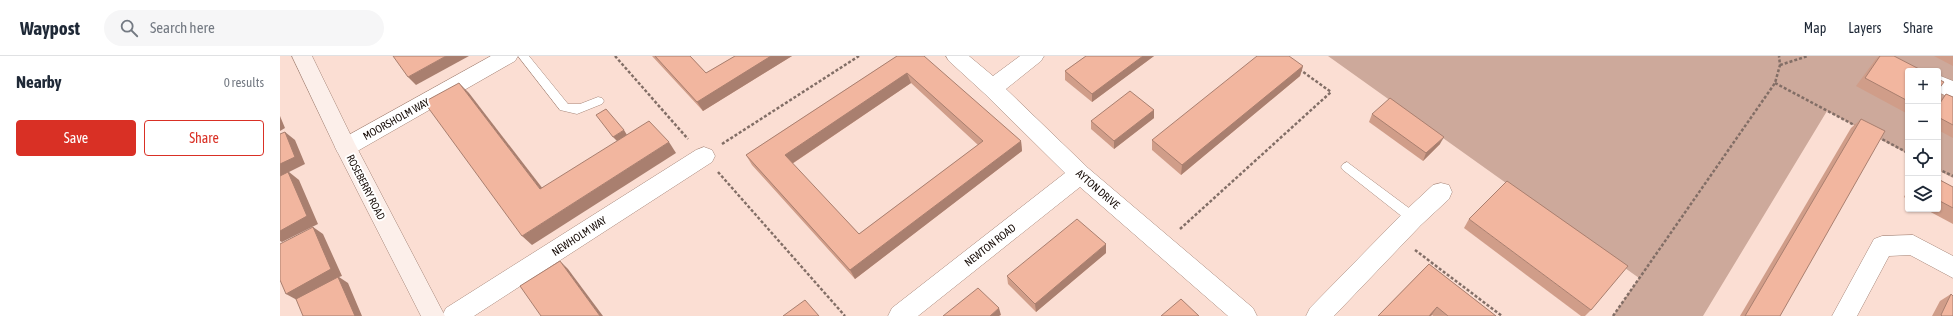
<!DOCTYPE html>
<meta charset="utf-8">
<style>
:root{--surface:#fff;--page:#f6f6f7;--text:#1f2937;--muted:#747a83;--line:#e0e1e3;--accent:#d93025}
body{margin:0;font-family:"Asap Condensed",sans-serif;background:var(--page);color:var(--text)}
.controls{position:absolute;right:12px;top:12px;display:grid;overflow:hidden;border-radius:4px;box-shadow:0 1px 3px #0004}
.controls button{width:36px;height:36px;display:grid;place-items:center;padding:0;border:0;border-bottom:1px solid var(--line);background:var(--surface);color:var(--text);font:20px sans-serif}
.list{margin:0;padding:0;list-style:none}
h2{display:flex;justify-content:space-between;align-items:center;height:52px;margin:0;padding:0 16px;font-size:17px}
h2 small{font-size:13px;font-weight:400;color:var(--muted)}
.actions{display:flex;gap:8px;padding:12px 16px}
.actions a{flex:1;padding:9px 0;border:1px solid var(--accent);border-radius:4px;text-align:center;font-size:14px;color:var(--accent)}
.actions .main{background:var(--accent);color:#fff}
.icon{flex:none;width:22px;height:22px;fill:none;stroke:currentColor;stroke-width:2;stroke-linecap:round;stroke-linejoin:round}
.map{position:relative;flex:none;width:1673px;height:260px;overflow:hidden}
header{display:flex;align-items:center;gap:24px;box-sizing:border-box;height:56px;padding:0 20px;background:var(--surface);border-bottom:1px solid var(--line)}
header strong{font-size:19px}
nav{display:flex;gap:22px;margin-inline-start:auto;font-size:14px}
.search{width:280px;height:36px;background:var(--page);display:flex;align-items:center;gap:10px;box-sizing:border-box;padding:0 14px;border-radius:22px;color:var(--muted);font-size:15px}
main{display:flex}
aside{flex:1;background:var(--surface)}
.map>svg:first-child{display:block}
.green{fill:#cda99b}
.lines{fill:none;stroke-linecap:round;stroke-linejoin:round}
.lane-casing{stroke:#a68679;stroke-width:1}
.street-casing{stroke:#a68679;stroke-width:1}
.secondary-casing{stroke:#a68679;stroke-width:1}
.path{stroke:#826e66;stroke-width:2.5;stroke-dasharray:3 2;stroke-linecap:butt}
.lane{fill:#fff;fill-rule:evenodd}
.street{fill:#fff;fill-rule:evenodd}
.secondary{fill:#fcefea;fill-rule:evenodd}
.wall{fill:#d09d89;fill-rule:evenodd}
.shaded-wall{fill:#a97f6f}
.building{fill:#f2b69f;stroke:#a97f6f;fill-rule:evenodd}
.labels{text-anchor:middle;stroke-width:4;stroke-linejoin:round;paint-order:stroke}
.street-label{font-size:11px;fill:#170c07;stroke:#fff}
</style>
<header>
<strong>Waypost</strong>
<div class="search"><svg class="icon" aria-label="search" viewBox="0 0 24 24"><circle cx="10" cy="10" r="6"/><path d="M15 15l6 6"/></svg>Search here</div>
<nav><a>Map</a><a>Layers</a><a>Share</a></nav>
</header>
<main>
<aside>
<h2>Nearby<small>0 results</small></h2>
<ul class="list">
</ul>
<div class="actions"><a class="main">Save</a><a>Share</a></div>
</aside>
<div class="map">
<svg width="1673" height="260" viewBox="0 0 1673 260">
<rect width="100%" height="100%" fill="#fbded3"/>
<!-- green -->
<polygon class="green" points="1048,0 1673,0 1673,122 1658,114 1658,15 1628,15 1628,98 1547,55 1423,260 1333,260 1359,222"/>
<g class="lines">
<defs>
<g id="lane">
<polygon points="238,0 249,0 288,48 300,48 318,41 322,42 324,45 322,48 297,58 280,54"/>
<polygon points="1067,106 1137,158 1139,162 1137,166 1133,167 1129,166 1063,114 1061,111 1063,108"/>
</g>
<g id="street">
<polygon points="211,0 238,0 235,5 74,97 66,100 58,97 55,91 58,85"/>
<polygon points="666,0 689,0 713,20 740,0 764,0 761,5 726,33 808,112 973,252 977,260 948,260 800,131 638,260 608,260 612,252 785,117 705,38 669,5"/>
<polygon points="1658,19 1673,25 1673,43 1658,36"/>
<polygon points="424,91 432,94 435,100 432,106 194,260 162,260 166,252 416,94"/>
<polygon points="1161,127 1169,129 1172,136 1169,143 1141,169 1054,260 1026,260 1030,252 1125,155 1153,129"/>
<polygon points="1633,179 1673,200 1673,222 1630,199 1609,200 1577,260 1552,260 1594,183 1602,180"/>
</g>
<polygon id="secondary" points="12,0 32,0 75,88 165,260 141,260 55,91"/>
</defs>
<!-- lane casing -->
<use href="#lane" class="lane-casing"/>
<!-- street casing -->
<use href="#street" class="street-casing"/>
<!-- secondary casing -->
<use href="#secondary" class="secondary-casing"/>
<!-- path -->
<g class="path">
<polyline points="335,0 408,83"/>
<polyline points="1500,9 1528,0"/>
<polyline points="1495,27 1576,70"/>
<polyline points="1598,81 1628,97"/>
<polyline points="442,88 579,0"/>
<polyline points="1658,113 1673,120"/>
<polyline points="438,116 565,260"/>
<polyline points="900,173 1051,36 1019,13"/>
<polyline points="1135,194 1222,260"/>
<polyline points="1333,260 1495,27 1500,9 1499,0"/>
</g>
<!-- lane -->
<use href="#lane" class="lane"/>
<!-- street -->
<use href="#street" class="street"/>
<!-- secondary -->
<use href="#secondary" class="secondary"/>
</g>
<!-- wall -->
<g class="wall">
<polygon points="372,0 410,0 426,17 455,0 512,0 423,55"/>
<path d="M617,0L741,85L742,95L575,223L472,109L466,99ZM631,27L698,89L579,178L512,108Z"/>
<polygon points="806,0 874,0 812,46 785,24 785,15"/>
<polygon points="1599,0 1614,0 1628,15 1628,58 1576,30 1596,3"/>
<polygon points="1654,0 1673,0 1673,10"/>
<polygon points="1023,10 1020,20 901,119 872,94 872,84"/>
<polygon points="1666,38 1673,41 1673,82 1658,74 1658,45"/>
<polygon points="874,54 874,62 834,93 811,73 811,65"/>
<polygon points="1092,58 1160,88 1143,105 1089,66"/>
<polygon points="1581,63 1500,260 1460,260 1571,72"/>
<polygon points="1658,123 1673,131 1673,168 1645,153 1658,153"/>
<polygon points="1628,133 1628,144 1624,141"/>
<polygon points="1189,163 1311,254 1305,260 1301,260 1184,172"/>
<polygon points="826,197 756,256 728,228 727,220"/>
<polygon points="1149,208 1216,260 1153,260 1152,259 1151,260 1098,260"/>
<polygon points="1671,238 1673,260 1652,260 1660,245"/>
</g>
<!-- shaded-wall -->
<g class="shaded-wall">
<polygon points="166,0 189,0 136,29 128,21"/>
<polygon points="491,0 512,0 423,55 417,46"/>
<polygon points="863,0 874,0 812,46 812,38"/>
<polygon points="1023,10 1020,20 901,119 902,109"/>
<polygon points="627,17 631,27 510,109 505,99"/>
<polygon points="179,27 189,37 270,142 260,133"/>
<polygon points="874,54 874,62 834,93 834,85"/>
<polygon points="0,60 5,72 0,75"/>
<polygon points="344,74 347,79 337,85 333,81"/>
<polygon points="5,76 15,84 25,108 9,116 19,124 38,168 2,186 0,185 0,108"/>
<polygon points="1164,81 1160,88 1143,105 1146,97"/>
<polygon points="741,85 742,95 575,223 570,214"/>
<polygon points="389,86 396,97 252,189 242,180"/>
<polygon points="33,171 43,178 62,220 59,221 68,227 82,260 75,260 17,244 6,238"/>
<polygon points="826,188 826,197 756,256 755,248"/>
<polygon points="280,205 288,213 323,260 320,260"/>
<polygon points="1157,251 1151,260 1149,260"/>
<polygon points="719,252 721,259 719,260 710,260"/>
</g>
<!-- building -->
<g class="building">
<polygon points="113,0 166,0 128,21"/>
<polygon points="375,0 410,0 426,17 455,0 491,0 417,46"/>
<path d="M617,0H644L741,85L570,214L466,99ZM627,17L703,85L579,178L505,99Z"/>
<polygon points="806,0 863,0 812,38 785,15"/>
<polygon points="977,0 1009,0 1023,10 902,109 872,84"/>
<polygon points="1600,0 1614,0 1643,15 1628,15 1628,45 1585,22"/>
<polygon points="1658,23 1664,26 1658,34"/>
<polygon points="179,27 260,133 369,65 389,86 242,180 144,46"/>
<polygon points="850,35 874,54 834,85 811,65"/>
<polygon points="1666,38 1673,41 1673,69 1658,61 1658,50"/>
<polygon points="1110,42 1164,81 1146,97 1092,58"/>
<polygon points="326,53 344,74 333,81 316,59"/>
<polygon points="1581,63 1605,75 1500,260 1465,260"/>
<polygon points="5,76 15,101 0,108 0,78"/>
<polygon points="8,116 27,160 0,175 0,120"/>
<polygon points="1658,123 1673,131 1673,152 1658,144"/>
<polygon points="1227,125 1348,210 1311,254 1189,163"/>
<polygon points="797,163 826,188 755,248 727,220"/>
<polygon points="33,171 51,213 6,238 0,224 0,188"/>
<polygon points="280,205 320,260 261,260 240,230"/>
<polygon points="1149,208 1216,260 1168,260 1157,251 1149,260 1098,260"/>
<polygon points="58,221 75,260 23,260 16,243"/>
<polygon points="698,232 719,252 710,260 663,260"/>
<polygon points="1671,238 1673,240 1673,260 1662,260 1661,259"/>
<polygon points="901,243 919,260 881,260"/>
<polygon points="525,244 539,260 503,260"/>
</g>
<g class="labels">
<!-- street labels -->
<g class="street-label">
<text transform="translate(116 63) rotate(-29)" y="4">MOORSHOLM WAY</text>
<text transform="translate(86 131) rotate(63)" y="4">ROSEBERRY ROAD</text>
<text transform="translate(818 133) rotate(41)" y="4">AYTON DRIVE</text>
<text transform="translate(299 180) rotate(-33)" y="4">NEWHOLM WAY</text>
<text transform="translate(710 189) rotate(-38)" y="4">NEWTON ROAD</text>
</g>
</g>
</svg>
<div class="controls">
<button>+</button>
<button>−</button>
<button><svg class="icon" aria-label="locate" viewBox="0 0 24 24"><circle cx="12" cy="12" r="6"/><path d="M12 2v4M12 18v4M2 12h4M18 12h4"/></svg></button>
<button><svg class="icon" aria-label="layers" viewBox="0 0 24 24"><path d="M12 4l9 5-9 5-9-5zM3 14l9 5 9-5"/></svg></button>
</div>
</div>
</main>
